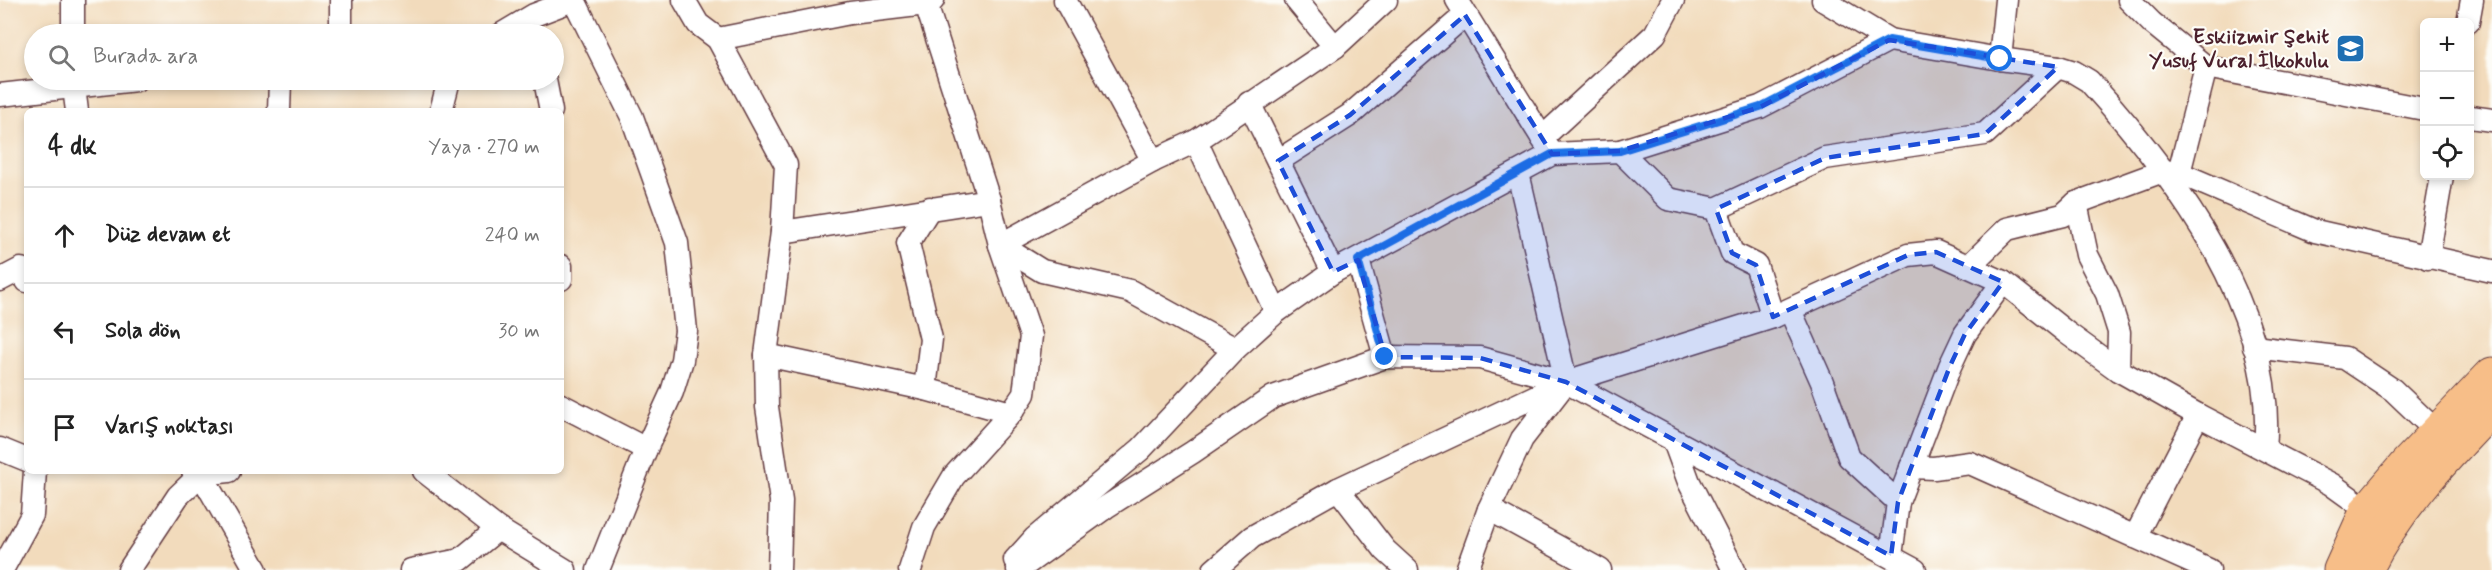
<!DOCTYPE html>
<html lang="tr">
<meta charset="utf-8">
<style>
:root{--surface:#fff;--page:#f6f6f6;--text:#222;--muted:#767676;--line:#e0e0e0}
body{margin:0;font-family:Mynerve,sans-serif;background:var(--page);color:var(--text)}
.controls{position:absolute;right:18px;top:18px;display:grid;overflow:hidden;border-radius:9px;box-shadow:0 3px 9px #0003}
.controls button{width:54px;height:54px;display:grid;place-items:center;padding:0;border:0;border-bottom:2px solid var(--line);background:var(--surface);color:var(--text);font:30px sans-serif}
.stop{position:absolute;width:18px;height:18px;margin:-14px;border:4px solid #1a73e8;border-radius:50%;background:#fff}
.stop.end{background:#1a73e8;border-color:#fff;box-shadow:0 2px 6px #0008}
.list{margin:0;padding:0;list-style:none}
h2{display:flex;justify-content:space-between;align-items:center;height:78px;margin:0;padding:0 24px;font-size:26px}
h2 small{font-size:20px;font-weight:400;color:var(--muted)}
.list li{display:grid;grid-template-columns:39px 1fr auto;gap:18px;align-items:center;box-sizing:border-box;height:96px;padding:0 24px;border-top:2px solid var(--line)}
.list b{display:block;font-size:22px;white-space:nowrap}
.list em{font-size:20px;font-style:normal;color:var(--muted)}
.icon{flex:none;width:33px;height:33px;fill:none;stroke:currentColor;stroke-width:2;stroke-linecap:round;stroke-linejoin:round}
.map{position:relative;flex:none;width:2492px;height:570px;overflow:hidden}
.search{position:absolute;background:var(--surface);box-shadow:0 3px 9px #0003;left:24px;top:24px;width:540px;height:66px;display:flex;align-items:center;gap:15px;box-sizing:border-box;padding:0 21px;border-radius:33px;color:var(--muted);font-size:22px}
.panel{position:absolute;background:var(--surface);box-shadow:0 3px 9px #0003;left:24px;top:108px;width:540px;height:366px;border-radius:9px}
.map>svg:first-child{display:block}
.lines{fill:none;stroke-linecap:round;stroke-linejoin:round}
.minor-casing{stroke:#633b41;stroke-width:25}
.primary-casing{stroke:#633b41;stroke-width:35}
.minor{stroke:#fff;stroke-width:22}
.primary{stroke:#f7be88;stroke-width:33}
.route{stroke:#1a73e8;stroke-width:8}
.marked{fill:#1d4ed8;fill-opacity:0.2;stroke:#1d4ed8;stroke-width:4.5;stroke-dasharray:12 8;stroke-linejoin:round}
.labels{text-anchor:middle;stroke-width:4.5;stroke-linejoin:round;paint-order:stroke}
.poi-label{font-size:21px;font-weight:bold;fill:#4a1f2b;stroke:#fdfcf7;text-anchor:end}
</style>
<div class="map">
<svg width="2492" height="570" viewBox="0 0 2492 570">
<rect width="100%" height="100%" fill="#fdfcf7"/>
<filter id="ink" filterUnits="userSpaceOnUse"><feTurbulence type="fractalNoise" baseFrequency=".0167" numOctaves="2"/><feDisplacementMap in="SourceGraphic" scale="12" xChannelSelector="R" yChannelSelector="G"/><feConvolveMatrix kernelMatrix="1 2 1 2 8 2 1 2 1" color-interpolation-filters="sRGB"/></filter>
<filter id="wash" filterUnits="userSpaceOnUse"><feTurbulence type="fractalNoise" baseFrequency=".008" numOctaves="4" result="noise"/><feDisplacementMap in="SourceGraphic" scale="24" xChannelSelector="R" yChannelSelector="G"/><feGaussianBlur stdDeviation="1.35" result="paint"/><feColorMatrix in="noise" values="0 0 0 0 0 0 0 0 0 0 0 0 0 0 0 0 0 1.4 0 .05"/><feComposite in="paint" operator="in"/></filter>
<g filter="url(#wash)">
<rect width="100%" height="100%" fill="#f2dbbc"/>
</g>
<g filter="url(#ink)">
<g class="lines">
<defs>
<g id="minor">
<polyline points="574,0 632,117 677,243 686,331 682,360 672,392 646,449 598,570"/>
<polyline points="684,0 698,24 718,39 786,165 782,232 766,355 767,407 781,501 779,570"/>
<polyline points="1065,0 1153,161"/>
<polyline points="1296,0 1335,47"/>
<polyline points="1457,0 1549,149"/>
<path d="M1823,0L1889,40L2000,59L2058,67L2074,72L2089,81C2175,176 2278,313 2265,448"/>
<polyline points="2129,0 2152,23 2206,67 2179,173"/>
<polyline points="2468,22 2472,0"/>
<polyline points="73,34 73,0"/>
<polyline points="341,34 341,0"/>
<polyline points="502,34 534,15 573,0"/>
<polyline points="718,39 850,13 926,4 933,0"/>
<polyline points="2000,59 2006,0"/>
<polyline points="2206,67 2424,109"/>
<polyline points="73,80 77,111"/>
<polyline points="545,80 551,111"/>
<polyline points="0,95 136,80"/>
<polyline points="1249,103 1333,272"/>
<polyline points="279,111 280,80"/>
<polyline points="441,111 449,80"/>
<polyline points="2470,117 2492,120"/>
<polyline points="1542,138 1655,34 1673,0"/>
<polyline points="1196,141 1276,312"/>
<polyline points="1620,151 1668,199 1716,209 1732,253 1756,265 1773,317"/>
<polyline points="1278,161 1350,115 1465,15"/>
<polyline points="2076,203 2087,255 2107,294 2119,332 2118,370"/>
<polyline points="1716,209 1825,158 1985,134 2058,67"/>
<polyline points="782,232 989,200"/>
<polyline points="2428,258 2442,176"/>
<polyline points="1358,260 1385,357"/>
<polyline points="1970,265 2007,229 2063,215 2076,203 2163,171 2179,173 2315,231 2492,271"/>
<polyline points="561,266 561,279"/>
<polyline points="0,280 21,269 27,281"/>
<polyline points="1790,310 1822,382 1849,457 1898,502 1891,556"/>
<polyline points="2254,347 2345,358 2393,390 2437,432"/>
<polyline points="1235,349 1130,291 1042,271 1000,245 1153,161 1196,141 1335,47 1386,0"/>
<polyline points="766,355 925,389 1011,413"/>
<polyline points="925,389 931,339 908,243 930,208"/>
<polyline points="561,405 646,449"/>
<polyline points="1674,441 1689,482 1734,570"/>
<polyline points="0,449 27,460"/>
<polyline points="1911,467 1934,468 1970,463 2209,570"/>
<polyline points="193,471 201,474 229,471"/>
<polyline points="424,471 498,529 565,570"/>
<polyline points="1338,489 1385,550 1407,570"/>
<polyline points="1898,502 1950,366 1965,334 2003,282"/>
<polyline points="1489,509 1600,570"/>
<polyline points="2135,537 2198,415"/>
<polyline points="1015,560 1035,538 1141,449 1235,349 1276,312 1333,272 1552,154 1620,151 1760,107 1889,40"/>
<polyline points="2,570 32,515 35,471"/>
<polyline points="129,570 178,496 201,474 256,570"/>
<polyline points="411,570 460,560 498,529"/>
<polyline points="910,570 924,527 954,476 1011,413 1024,394 1031,336 1000,245 989,200 926,4"/>
<polyline points="1018,570 1106,507 1193,452 1273,397 1385,357 1480,358 1566,382 1773,317 1908,255 1936,252 2003,282 2067,333 2118,370 2198,415 2331,484 2367,510"/>
<polyline points="1214,570 1252,537 1338,489 1566,382 1518,173"/>
<polyline points="1467,570 1489,509 1522,439 1566,382 1915,570"/>
</g>
<g id="primary">
<polyline points="2340,570 2367,510 2406,464 2492,374"/>
<path d="M2366,570C2397,507 2444,459 2492,409"/>
</g>
</defs>
<!-- minor casing -->
<use href="#minor" class="minor-casing"/>
<!-- primary casing -->
<use href="#primary" class="primary-casing"/>
<!-- minor -->
<use href="#minor" class="minor"/>
<!-- primary -->
<use href="#primary" class="primary"/>
</g>
</g>
<g class="lines" filter="url(#ink)">
<!-- route -->
<polyline class="route" points="1385,357 1358,260 1552,154 1620,151 1760,107 1889,40 2000,59"/>
</g>
<!-- marked area -->
<path class="marked" d="M1465,15L1552,154L1620,151L1760,107L1889,40L2058,67L1985,134L1825,158L1716,209L1732,253L1756,265L1773,317L1908,255L1936,252L2003,282L1965,334L1950,366L1898,502L1891,556L1566,382L1480,358L1385,357L1358,260L1333,272L1278,161L1350,115Z"/>
<!-- icons -->
<defs>
<symbol id="school-square" viewBox="-11 -11 22 22"><rect x="-9" y="-9" width="18" height="18" rx="4" fill="#1f6fb2" stroke="#fdfcf7"/><path d="M0-5L7-2L0 1L-7-2ZM-4 1L0 2.5L4 1V4Q0 6-4 4Z" fill="#fff"/></symbol>
</defs>
<g fill-rule="evenodd">
<use href="#school-square" x="2334" y="32" width="33" height="33"/>
</g>
<g class="labels">
<!-- poi labels -->
<g class="poi-label">
<text x="2329" y="43">Eskiizmir Şehit<tspan x="2329" dy="24">Yusuf Vural İlkokulu</tspan></text>
</g>
</g>
</svg>
<div class="controls">
<button>+</button>
<button>−</button>
<button><svg class="icon" aria-label="locate" viewBox="0 0 24 24"><circle cx="12" cy="12" r="6"/><path d="M12 2v4M12 18v4M2 12h4M18 12h4"/></svg></button>
</div>
<div class="stop" style="left:2000px;top:59px"></div>
<div class="stop end" style="left:1385px;top:357px"></div>
<div class="search"><svg class="icon" aria-label="search" viewBox="0 0 24 24"><circle cx="10" cy="10" r="6"/><path d="M15 15l6 6"/></svg>Burada ara</div>
<section class="panel">
<h2>4 dk<small>Yaya · 270 m</small></h2>
<ul class="list">
<li><svg class="icon" aria-label="ahead" viewBox="0 0 24 24"><path d="M12 20V5M6 11l6-6 6 6"/></svg><div><b>Düz devam et</b></div><em>240 m</em></li>
<li><svg class="icon" aria-label="left" viewBox="0 0 24 24"><path d="M17 20v-9H6M10 6l-5 5 5 5"/></svg><div><b>Sola dön</b></div><em>30 m</em></li>
<li><svg class="icon" aria-label="arrive" viewBox="0 0 24 24"><path d="M6 21V4h12l-3 4 3 4H6"/></svg><div><b>Varış noktası</b></div></li>
</ul>
</section>
</div>
